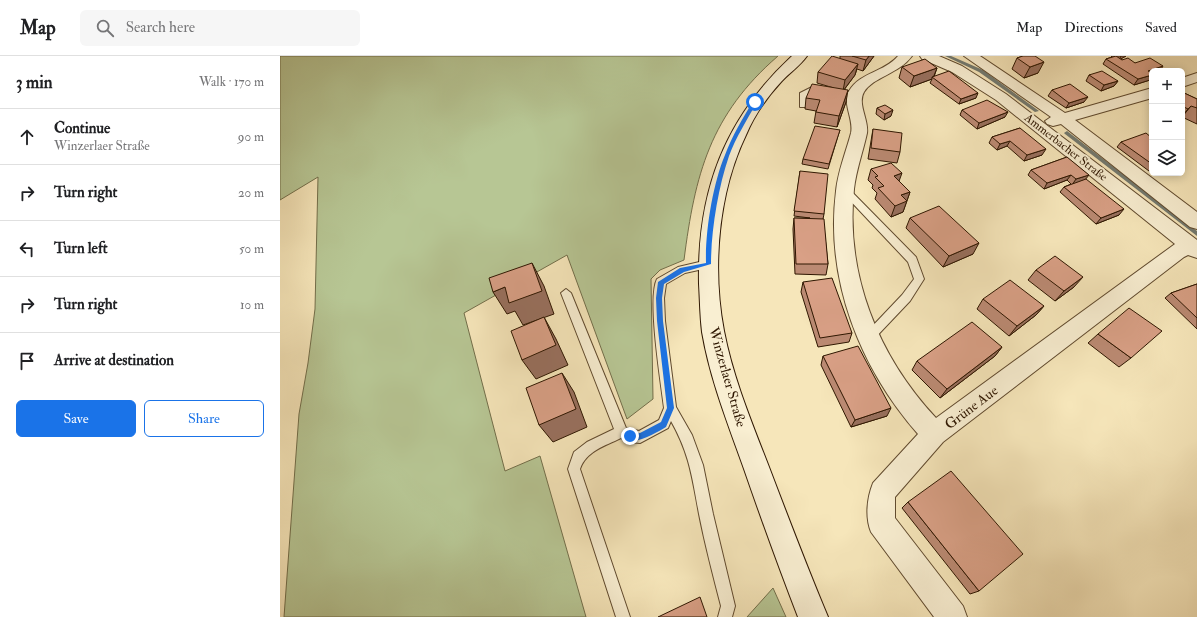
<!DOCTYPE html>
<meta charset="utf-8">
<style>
:root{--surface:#fff;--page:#f6f6f6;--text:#202124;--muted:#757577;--line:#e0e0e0;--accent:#1a73e8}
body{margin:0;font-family:"IM FELL Double Pica",serif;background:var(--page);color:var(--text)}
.controls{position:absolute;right:12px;top:12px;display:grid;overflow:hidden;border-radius:6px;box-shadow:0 2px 10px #0003}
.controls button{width:36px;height:36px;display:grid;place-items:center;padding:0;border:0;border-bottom:1px solid var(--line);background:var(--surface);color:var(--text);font:20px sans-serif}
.stop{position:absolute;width:12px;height:12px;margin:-9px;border:3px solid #1a73e8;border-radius:50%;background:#fff}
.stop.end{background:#1a73e8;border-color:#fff;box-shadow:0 1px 4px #0008}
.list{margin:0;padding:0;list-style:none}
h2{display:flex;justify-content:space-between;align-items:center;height:52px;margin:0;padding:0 16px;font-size:17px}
h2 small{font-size:13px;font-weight:400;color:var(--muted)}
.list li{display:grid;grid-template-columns:26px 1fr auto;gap:12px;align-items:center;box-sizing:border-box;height:56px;padding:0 16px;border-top:1px solid var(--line)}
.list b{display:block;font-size:15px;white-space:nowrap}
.list p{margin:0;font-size:13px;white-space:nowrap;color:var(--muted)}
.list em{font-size:13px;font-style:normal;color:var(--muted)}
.actions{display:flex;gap:8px;padding:12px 16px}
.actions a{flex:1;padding:9px 0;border:1px solid var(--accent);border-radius:6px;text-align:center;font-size:14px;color:var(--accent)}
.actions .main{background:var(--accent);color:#fff}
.icon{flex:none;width:22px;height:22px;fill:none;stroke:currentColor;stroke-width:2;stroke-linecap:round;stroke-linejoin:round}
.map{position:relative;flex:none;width:917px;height:561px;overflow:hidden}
header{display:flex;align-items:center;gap:24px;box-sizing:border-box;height:56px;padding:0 20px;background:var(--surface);border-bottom:1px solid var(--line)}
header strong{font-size:19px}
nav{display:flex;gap:22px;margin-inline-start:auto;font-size:14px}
.search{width:280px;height:36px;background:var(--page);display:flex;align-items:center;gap:10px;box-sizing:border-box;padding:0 14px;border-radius:6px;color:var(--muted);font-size:15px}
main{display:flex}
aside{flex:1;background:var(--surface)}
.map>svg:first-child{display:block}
.green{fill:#b7c694;stroke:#726e4a}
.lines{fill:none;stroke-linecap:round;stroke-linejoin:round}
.stream{fill:#737a70;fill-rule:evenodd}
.service-casing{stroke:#604a2e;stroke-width:2}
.minor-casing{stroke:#604a2e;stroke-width:2}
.secondary-casing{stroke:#2e1600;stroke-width:2}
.service{fill:#f9efd2;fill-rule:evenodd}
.minor{fill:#f9efd2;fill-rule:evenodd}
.secondary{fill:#f9efd2;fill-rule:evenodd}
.wall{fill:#bb8a73;stroke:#2e1600}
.shaded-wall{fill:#98705e;stroke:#2e1600}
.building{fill:#d9a086;stroke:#2e1600}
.route{fill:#1a73e8}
.labels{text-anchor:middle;stroke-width:4;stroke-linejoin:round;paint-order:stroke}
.far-street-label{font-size:12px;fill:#2e1600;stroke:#f9efd2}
.street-label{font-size:14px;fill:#2e1600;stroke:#f9efd2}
</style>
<header>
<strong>Map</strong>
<div class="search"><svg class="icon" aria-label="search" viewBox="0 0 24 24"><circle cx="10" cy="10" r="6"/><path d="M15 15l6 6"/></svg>Search here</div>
<nav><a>Map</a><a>Directions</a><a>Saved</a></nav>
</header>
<main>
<aside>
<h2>3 min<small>Walk · 170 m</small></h2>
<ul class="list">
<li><svg class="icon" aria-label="ahead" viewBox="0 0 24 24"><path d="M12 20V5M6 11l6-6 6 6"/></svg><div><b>Continue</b><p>Winzerlaer Straße</p></div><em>90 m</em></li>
<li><svg class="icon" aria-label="right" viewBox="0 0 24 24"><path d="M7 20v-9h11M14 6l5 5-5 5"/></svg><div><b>Turn right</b></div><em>20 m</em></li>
<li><svg class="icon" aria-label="left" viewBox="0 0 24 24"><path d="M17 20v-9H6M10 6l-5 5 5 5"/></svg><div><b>Turn left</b></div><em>50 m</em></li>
<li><svg class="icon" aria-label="right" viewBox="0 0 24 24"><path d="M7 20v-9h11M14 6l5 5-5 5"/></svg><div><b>Turn right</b></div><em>10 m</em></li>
<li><svg class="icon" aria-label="arrive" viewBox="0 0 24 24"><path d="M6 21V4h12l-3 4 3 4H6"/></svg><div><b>Arrive at destination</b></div></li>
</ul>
<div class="actions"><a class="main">Save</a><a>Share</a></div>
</aside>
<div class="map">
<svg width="917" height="561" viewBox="0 0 917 561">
<rect width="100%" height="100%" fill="#f6e6ba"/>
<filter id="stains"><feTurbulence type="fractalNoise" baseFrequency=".005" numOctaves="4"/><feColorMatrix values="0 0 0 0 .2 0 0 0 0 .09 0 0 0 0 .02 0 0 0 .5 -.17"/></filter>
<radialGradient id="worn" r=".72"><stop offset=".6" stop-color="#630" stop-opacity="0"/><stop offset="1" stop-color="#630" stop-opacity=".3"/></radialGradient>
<!-- green -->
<g class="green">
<path d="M0,0H498C430,59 415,118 404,204L380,214L371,223L373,343L347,363L287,199L184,257L225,415L260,400L306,561H4L19,358L28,307L35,253L38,121L0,144Z"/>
<polygon points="493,532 506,561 467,561"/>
</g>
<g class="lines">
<!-- stream -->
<g class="stream">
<polygon points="665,0 671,0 703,14 759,55 755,56 699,16"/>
<polygon points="787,75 917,175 917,180 785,78 784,77"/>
</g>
<defs>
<g id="service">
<polygon points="532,31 576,37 580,39 576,41 533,35 528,38 526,51 520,51 520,37"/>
<polygon points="565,131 568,132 636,201 644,223 630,245 593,284 585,284 583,281 585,278 622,239 634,223 628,206 562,136 561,134"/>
<path d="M428,204L432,205L433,208L432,211L405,217L386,228L384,242L385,265L396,351L412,379L423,409L433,458L455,550L452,561H438L441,550C433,519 425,489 419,458C412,421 410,399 391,365L388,372L360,387L350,386L341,382C325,390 306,395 300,413L350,561H336L288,413L294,396L307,386L334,373L281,237L286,233L291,237L346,372L359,375L379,364L384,352C381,327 367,242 377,223L398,211Z"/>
</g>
<g id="minor">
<path d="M618,0H632C619,18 593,21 584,36C577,48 589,64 587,77C583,96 576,114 574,133C565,218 598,300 656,362L895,188L716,44L672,16L642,3L640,0H659L682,10L726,38L917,184V202L908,199L904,201L663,386L615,441V462L683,550L687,561H654L591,476C585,461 587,442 593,427L638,378C580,312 545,224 556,135C558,115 566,96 571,77C574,63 562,48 569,35C580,16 605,16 618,0Z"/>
<polygon points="684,0 700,0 785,57 872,32 872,42 795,64 917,156 917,173 910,171 781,68 773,70 767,68 765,65 771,61"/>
<polygon points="917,17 917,26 902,31 902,22"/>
</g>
<path id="secondary" d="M512,0H527C520,10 509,17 501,26C487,41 474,60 466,79C438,137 432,212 444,275C453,322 472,367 489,411C508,461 527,511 548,561H518C499,512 481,462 464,413C448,368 430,323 422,276C420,260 420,244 419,228C417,136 444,63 512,0Z"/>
</defs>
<!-- service casing -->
<use href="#service" class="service-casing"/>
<!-- minor casing -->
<use href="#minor" class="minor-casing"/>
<!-- secondary casing -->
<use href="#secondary" class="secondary-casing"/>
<!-- service -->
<use href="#service" class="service"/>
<!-- minor -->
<use href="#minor" class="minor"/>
<!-- secondary -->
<use href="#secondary" class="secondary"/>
</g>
<!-- wall -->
<g class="wall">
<polygon points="560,0 594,0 583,15 577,13 575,19 564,34 566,46 557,71 534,67 536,55 525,53 526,42 554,32 537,27 538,16 560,3"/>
<polygon points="743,0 758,17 744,22 732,13 737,2"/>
<polygon points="831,0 846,0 840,3 842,4 855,7 872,15 870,24 854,29 823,8 826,3 832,1"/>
<polygon points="622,11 657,12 654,21 696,42 679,48 650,27 652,23 630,31 619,22"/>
<polygon points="809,19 838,25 834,30 821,35 806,25"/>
<polygon points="772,34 804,46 786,52 768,40"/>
<polygon points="902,36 917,43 917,68 902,61"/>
<polygon points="597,52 611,60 604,64 596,58"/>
<polygon points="682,54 725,61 697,73 680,59"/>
<polygon points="740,72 762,99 744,105 727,90 717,94 709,87 712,81"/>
<polygon points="593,73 620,96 617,107 588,103"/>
<polygon points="560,74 558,80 548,113 522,108 523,103"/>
<polygon points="872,82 872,114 869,115 837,91 841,86"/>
<polygon points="787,101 805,123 839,159 816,168 780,136 784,131 791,128 787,124 764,133 748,119 751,114"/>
<polygon points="591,113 619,125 630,136 623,156 611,161 595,143 597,137 592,132 593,129 588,124"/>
<polygon points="520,115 544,158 543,163 548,208 546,219 515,218 513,173 514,162 530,162 514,160"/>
<polygon points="630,162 693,198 663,211 626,172"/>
<polygon points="756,214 794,231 775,245 748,224"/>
<polygon points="523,226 572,277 569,286 538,291 521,236"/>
<polygon points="917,228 917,273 885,242 891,237"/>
<polygon points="703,243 764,250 756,259 729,280 697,253"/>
<polygon points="818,278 851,302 839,311 808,287"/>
<polygon points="722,291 715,300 660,342 632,314 637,305"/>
<polygon points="543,300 607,360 571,371 541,309"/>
<polygon points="628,446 699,535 690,538 622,452"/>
</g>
<!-- shaded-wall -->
<g class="shaded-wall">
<polygon points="589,0 594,0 583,15 586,4"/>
<polygon points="841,0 846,0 839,4"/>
<polygon points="764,6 758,17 744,22 750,11"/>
<polygon points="578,8 575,19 563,35 565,24"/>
<polygon points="883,10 880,15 872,15 872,18 868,15"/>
<polygon points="657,12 653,22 652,21 652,23 630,31 634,20"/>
<polygon points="872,19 872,21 870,24 854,29 858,23"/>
<polygon points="838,25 834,30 821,35 824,29"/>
<polygon points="568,34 566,46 557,71 559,60"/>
<polygon points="698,37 696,42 679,48 681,43"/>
<polygon points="808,41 804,46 786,52 789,47"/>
<polygon points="911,50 902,61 902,60 908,53"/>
<polygon points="613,54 611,60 604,64 605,58"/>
<polygon points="728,56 725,61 697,73 699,67"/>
<polygon points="730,85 727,90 717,94 720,88"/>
<polygon points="766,93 762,99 744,105 747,99"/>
<polygon points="622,117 618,128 614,120"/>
<polygon points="791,119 787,124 764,133 767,127"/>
<polygon points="809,119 805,124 792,129 796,123"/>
<polygon points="630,136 623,156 611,161 615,150 621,139"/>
<polygon points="844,153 839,159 816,168 821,162"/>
<polygon points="699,187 693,198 663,211 669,200"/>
<polygon points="252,207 264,230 274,258 243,269 235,255 227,258 213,236 225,231"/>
<polygon points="803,221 794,231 775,245 784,235"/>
<polygon points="764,250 756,259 729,280 737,270"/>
<polygon points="264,261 276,283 288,309 256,323 242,304"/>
<polygon points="722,291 715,300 660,342 667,333"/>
<polygon points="282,317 294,336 307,371 273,386 259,369"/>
<polygon points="611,352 607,360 571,371 575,364"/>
</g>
<!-- building -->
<g class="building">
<polygon points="552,0 578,8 565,24 538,16"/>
<polygon points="572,0 589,0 586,4"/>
<polygon points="743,0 755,0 764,6 750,11 737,2"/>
<polygon points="836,0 842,4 848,2 855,7 870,2 883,10 868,15 872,17 872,19 858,23 826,3"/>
<polygon points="645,3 657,12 634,20 622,11"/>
<polygon points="669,15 698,37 681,43 652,21"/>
<polygon points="822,15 838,25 824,29 809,19"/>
<polygon points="532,28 568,34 559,60 536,56 540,44 526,42"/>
<polygon points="790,28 808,41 789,47 772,34"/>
<polygon points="902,36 917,43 917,52 911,50 908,53 902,50"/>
<polygon points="707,44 728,56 699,67 682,54"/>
<polygon points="605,49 613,54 605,58 597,52"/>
<polygon points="535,70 560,74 549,108 523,103"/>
<polygon points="740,72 766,93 747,99 730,85 720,88 712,81"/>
<polygon points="593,73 622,77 620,96 591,92"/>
<polygon points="866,77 872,82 872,108 841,86"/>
<polygon points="787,101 809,119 796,123 791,119 767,127 751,114"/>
<polygon points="611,107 622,117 614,120 630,136 621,139 627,145 615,150 598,132 604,130 595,121 598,120 591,113"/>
<polygon points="520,115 548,118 544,158 514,155"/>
<polygon points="806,123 844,153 821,162 784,131"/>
<polygon points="659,150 699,187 669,200 630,162"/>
<polygon points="514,162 544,163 548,208 516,208"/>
<polygon points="775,200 803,221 784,235 756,214"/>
<polygon points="252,207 262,235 229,247 225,231 213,236 209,222"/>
<polygon points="552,222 572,277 540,282 523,226"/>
<polygon points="730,224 764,250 737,270 703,243"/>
<polygon points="917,228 917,262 891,237"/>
<polygon points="849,252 882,275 851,302 818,278"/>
<polygon points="264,261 276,289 242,304 231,275"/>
<polygon points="692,266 722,291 667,333 637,305"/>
<polygon points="578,290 611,352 575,364 543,300"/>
<polygon points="282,317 296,353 259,369 246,332"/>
<polygon points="671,415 743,498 699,535 628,446"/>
<polygon points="420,541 427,561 378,561"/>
</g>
<!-- route -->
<path class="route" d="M473,45L477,46C467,64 456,81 449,100C438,132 431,175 431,208L404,216L384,228L382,242L383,265L394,352L386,371C377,376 353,392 346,380L347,377H360L381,366L387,352L377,265L376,242L378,226L400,212L426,207C425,176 433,127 445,99C452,80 463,62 473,45Z"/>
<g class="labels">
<!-- far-street labels -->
<g class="far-street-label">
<text transform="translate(786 91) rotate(38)" y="4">Ammerbacher Straße</text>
</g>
<!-- street labels -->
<g class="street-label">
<text transform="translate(448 321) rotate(74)" y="5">Winzerlaer Straße</text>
<text transform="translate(691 351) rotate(-37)" y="5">Grüne Aue</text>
</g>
</g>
<rect width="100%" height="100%" filter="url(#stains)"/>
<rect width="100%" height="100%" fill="url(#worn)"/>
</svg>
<div class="controls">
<button>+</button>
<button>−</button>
<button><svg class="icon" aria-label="layers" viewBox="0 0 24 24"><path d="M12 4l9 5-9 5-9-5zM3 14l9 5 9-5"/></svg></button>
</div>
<div class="stop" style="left:475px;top:46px"></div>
<div class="stop end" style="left:350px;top:380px"></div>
</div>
</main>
